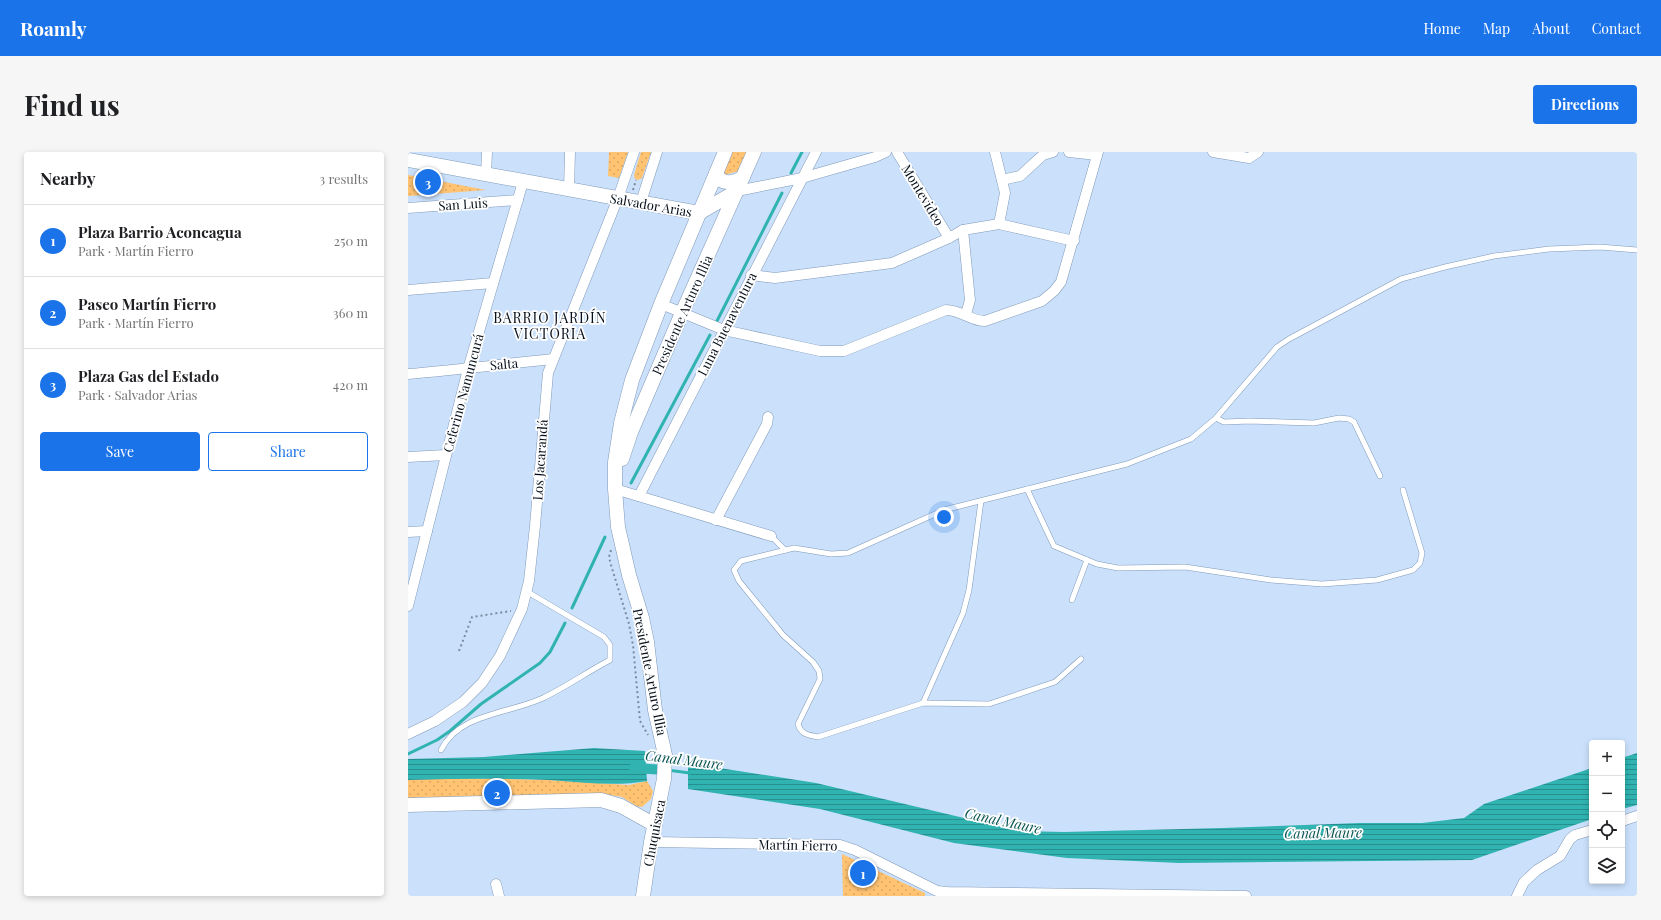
<!DOCTYPE html>
<meta charset="utf-8">
<style>
:root{--surface:#fff;--page:#f6f6f6;--text:#202124;--muted:#757577;--line:#e0e0e0;--accent:#1a73e8}
body{margin:0;font-family:"Playfair Display",serif;background:var(--page);color:var(--text)}
.controls{position:absolute;right:12px;bottom:12px;display:grid;overflow:hidden;border-radius:4px;box-shadow:0 2px 6px #0003}
.controls button{width:36px;height:36px;display:grid;place-items:center;padding:0;border:0;border-bottom:1px solid var(--line);background:var(--surface);color:var(--text);font:20px sans-serif}
.you{position:absolute;left:536px;top:365px;width:14px;height:14px;margin:-10px;border:3px solid #fff;border-radius:50%;background:#1a73e8;box-shadow:0 0 0 6px #1a73e833}
.badge{display:grid;place-items:center;width:26px;height:26px;border-radius:50%;background:var(--accent);color:#fff;font-size:13px;font-weight:700}
.pin{position:absolute;translate:-50% -50%;border:2px solid #fff;box-shadow:0 1px 4px #0006}
.list{margin:0;padding:0;list-style:none}
h2{display:flex;justify-content:space-between;align-items:center;height:52px;margin:0;padding:0 16px;font-size:17px}
h2 small{font-size:13px;font-weight:400;color:var(--muted)}
.list li{display:grid;grid-template-columns:26px 1fr auto;gap:12px;align-items:center;box-sizing:border-box;height:72px;padding:0 16px;border-top:1px solid var(--line)}
.list b{display:block;font-size:15px;white-space:nowrap}
.list p{margin:0;font-size:13px;white-space:nowrap;color:var(--muted)}
.list em{font-size:13px;font-style:normal;color:var(--muted)}
.actions{display:flex;gap:8px;padding:12px 16px}
.actions a{flex:1;padding:9px 0;border:1px solid var(--accent);border-radius:4px;text-align:center;font-size:14px;color:var(--accent)}
.actions .main{background:var(--accent);color:#fff}
.icon{flex:none;width:22px;height:22px;fill:none;stroke:currentColor;stroke-width:2;stroke-linecap:round;stroke-linejoin:round}
.map{position:relative;flex:none;width:1229px;height:744px;overflow:hidden;border-radius:4px}
header{display:flex;align-items:center;gap:24px;box-sizing:border-box;height:56px;padding:0 20px;background:var(--accent);color:#fff}
header strong{font-size:19px}
nav{display:flex;gap:22px;margin-inline-start:auto;font-size:14px}
.intro{display:flex;align-items:center;justify-content:space-between;box-sizing:border-box;height:96px;padding:0 24px}
h1{margin:0;font-size:28px}
.button{padding:10px 18px;border-radius:4px;background:var(--accent);color:#fff;font-size:14px;font-weight:700}
main{display:flex;gap:24px;padding:0 24px}
aside{flex:1;background:var(--surface);border-radius:4px;box-shadow:0 2px 6px #0003}
.map>svg:first-child{display:block}
.grass{fill:url(#grass-dots)}
.water{fill:url(#water-rules)}
.lines{fill:none;stroke-linecap:round;stroke-linejoin:round}
.stream{stroke:#30b3b1;stroke-width:3}
.canal{stroke:#30b3b1;stroke-width:10}
.lane-casing{stroke:#809ab9;stroke-width:6}
.street-casing{stroke:#809ab9;stroke-width:11}
.secondary-casing{stroke:#809ab9;stroke-width:15}
.path{stroke:#7b8ca1;stroke-width:2;stroke-dasharray:2 3;stroke-linecap:butt}
.lane{stroke:#fff;stroke-width:5}
.street{stroke:#fff;stroke-width:10}
.secondary{stroke:#fff;stroke-width:14}
.labels{text-anchor:middle;stroke-width:3.5;stroke-linejoin:round;paint-order:stroke}
.street-label{font-size:13px;fill:#060f1a;stroke:#fff}
.neighbourhood-label{font-size:14px;letter-spacing:1px;fill:#060f1a;stroke:#fff}
.water-label{font-size:14px;font-style:italic;fill:#085453;stroke:#fff}
</style>
<header>
<strong>Roamly</strong>
<nav><a>Home</a><a>Map</a><a>About</a><a>Contact</a></nav>
</header>
<div class="intro"><h1>Find us</h1><a class="button">Directions</a></div>
<main>
<aside>
<h2>Nearby<small>3 results</small></h2>
<ul class="list">
<li><span class="badge">1</span><div><b>Plaza Barrio Aconcagua</b><p>Park · Martín Fierro</p></div><em>250 m</em></li>
<li><span class="badge">2</span><div><b>Paseo Martín Fierro</b><p>Park · Martín Fierro</p></div><em>360 m</em></li>
<li><span class="badge">3</span><div><b>Plaza Gas del Estado</b><p>Park · Salvador Arias</p></div><em>420 m</em></li>
</ul>
<div class="actions"><a class="main">Save</a><a>Share</a></div>
</aside>
<div class="map">
<svg width="1229" height="744" viewBox="0 0 1229 744">
<defs>
<pattern id="grass-dots" width="8" height="8" patternUnits="userSpaceOnUse"><rect width="8" height="8" fill="#ffc372"/><path d="M2 2h.1M6 6h.1" fill="none" stroke="#d9a662" stroke-width="1.8" stroke-linecap="round"/></pattern>
<pattern id="water-rules" width="6" height="5" patternUnits="userSpaceOnUse"><rect width="6" height="5" fill="#30b3b1"/><path d="M0 2.5h6" fill="none" stroke="#27908f"/></pattern>
</defs>
<rect width="100%" height="100%" fill="#cae0fb"/>
<!-- grass -->
<g class="grass">
<polygon points="201,0 220,0 211,26 200,24"/>
<polygon points="233,0 243,0 234,26 230,28 227,27 226,23"/>
<polygon points="324,0 340,0 331,19 316,23 315,21"/>
<polygon points="0,23 78,38 0,44"/>
<polygon points="58,626 140,628 221,633 239,629 245,639 243,647 234,655 228,654 214,645 192,641 0,646 0,628"/>
<polygon points="434,702 517,741 517,744 435,744"/>
</g>
<!-- water -->
<g class="water">
<path d="M186,596L237,599L239,629C207,635 174,630 141,628C94,626 47,627 0,628V607L76,605Z"/>
<polygon points="1229,601 1229,653 1214,657 1214,606"/>
<polygon points="280,611 408,631 611,679 656,680 814,676 952,671 1014,671 1056,666 1076,652 1184,616 1184,667 1064,708 771,711 659,706 546,691 412,657 280,637"/>
</g>
<g class="lines">
<!-- stream -->
<g class="stream">
<polyline points="383,21 394,0"/>
<polyline points="309,169 374,41"/>
<polyline points="223,331 302,183"/>
<polyline points="164,456 197,385"/>
<polyline points="0,602 29,588 42,579 73,552 132,511 142,500 157,471"/>
<polyline points="259,618 282,621"/>
</g>
<!-- canal -->
<polyline class="canal" points="226,616 257,618"/>
<defs>
<g id="lane">
<polyline points="808,266 816,270 842,269 906,271 931,266 941,267 946,270 972,324"/>
<polyline points="619,337 646,394 689,412 710,416 777,415 863,428 914,432 969,428 1005,418 1012,411 1014,401 995,338"/>
<polyline points="363,384 377,398"/>
<polyline points="664,448 679,408"/>
<path d="M673,507L647,530L581,552L515,551L410,585C401,583 393,583 390,572L412,527L411,519L405,510L375,483L331,429L326,418L333,409L386,396L423,402L440,401L536,358L719,312L783,287L808,266L869,195L881,187L993,127L1037,115L1086,104L1141,97L1192,95L1229,98"/>
<polyline points="515,551 555,461 561,438 573,349"/>
<path d="M33,598C51,561 101,562 135,546C158,535 179,520 202,508V493L196,485L118,439"/>
</g>
<g id="street">
<polyline points="489,0 541,86"/>
<polyline points="587,0 597,41 591,72"/>
<polyline points="661,0 689,3"/>
<polyline points="805,0 841,6 850,0"/>
<polyline points="78,23 79,0"/>
<polyline points="594,28 612,24 635,3 645,0"/>
<polyline points="161,38 162,0"/>
<polyline points="329,39 394,26 467,5 478,0"/>
<polyline points="233,50 249,0"/>
<polyline points="0,56 110,48"/>
<polyline points="555,78 562,148 558,162"/>
<polyline points="343,123 367,126 484,111 541,86 555,78 591,72 666,89"/>
<polyline points="0,138 85,131"/>
<path d="M253,152L316,178L412,199H436L538,158C553,158 563,169 577,169L634,149L646,139L653,130L690,0"/>
<path d="M0,222C48,218 96,212 145,207"/>
<polyline points="0,305 38,303"/>
<polyline points="207,337 363,384"/>
<polyline points="231,344 408,0"/>
<polyline points="308,368 359,272 360,265"/>
<polyline points="0,380 19,379"/>
<polyline points="0,454 60,217 115,30"/>
<polyline points="0,582 27,569 55,550 74,531 92,504 114,457 121,429 127,374 140,221 210,46 226,0"/>
<polyline points="1214,669 1229,664"/>
<polyline points="243,690 432,693 447,698 529,739 540,740 838,744"/>
<polyline points="88,732 91,744"/>
<polyline points="1109,744 1116,730 1129,718 1152,704 1162,687 1167,683 1184,678"/>
</g>
<g id="secondary">
<polyline points="0,8 291,61 329,39"/>
<path d="M308,21C313,34 326,31 335,25"/>
<polyline points="214,307 223,280 274,161 346,0"/>
<polyline points="0,653 193,648 213,654 247,673"/>
<polyline points="235,744 243,690 256,627 257,603 247,558 239,490 234,466 221,423 210,375 207,337 207,310 213,271 224,228 253,152 317,0"/>
</g>
</defs>
<!-- lane casing -->
<use href="#lane" class="lane-casing"/>
<!-- street casing -->
<use href="#street" class="street-casing"/>
<!-- secondary casing -->
<use href="#secondary" class="secondary-casing"/>
<!-- path -->
<g class="path">
<polyline points="225,38 228,28"/>
<polyline points="203,398 201,405 203,413 221,472 225,493 232,569 240,583"/>
<polyline points="51,499 64,465 103,459"/>
</g>
<!-- lane -->
<use href="#lane" class="lane"/>
<!-- street -->
<use href="#street" class="street"/>
<!-- secondary -->
<use href="#secondary" class="secondary"/>
</g>
<g class="labels">
<!-- street labels -->
<g class="street-label">
<text transform="translate(515 43) rotate(59)" y="5">Montevideo</text>
<text transform="translate(55 52) rotate(-4)" y="5">San Luis</text>
<text transform="translate(243 53) rotate(10)" y="5">Salvador Arias</text>
<text transform="translate(274 163) rotate(-66)" y="5">Presidente Arturo Illia</text>
<text transform="translate(319 172) rotate(-63)" y="5">Luna Buenaventura</text>
<text transform="translate(96 212) rotate(-5)" y="5">Salta</text>
<text transform="translate(55 241) rotate(-75)" y="5">Ceferino Namuncurá</text>
<text transform="translate(132 308) rotate(-86)" y="5">Los Jacarandá</text>
<text transform="translate(242 520) rotate(79)" y="5">Presidente Arturo Illia</text>
<text transform="translate(246 681) rotate(-79)" y="5">Chuquisaca</text>
<text transform="translate(390 693) rotate(1)" y="5">Martín Fierro</text>
</g>
<!-- neighbourhood labels -->
<g class="neighbourhood-label">
<text x="142" y="171">BARRIO JARDÍN<tspan x="142" dy="16">VICTORIA</tspan></text>
</g>
<!-- water labels -->
<g class="water-label">
<text transform="translate(276 608) rotate(7)" y="5">Canal Maure</text>
<text transform="translate(595 669) rotate(12)" y="5">Canal Maure</text>
<text transform="translate(915 681) rotate(-1)" y="5">Canal Maure</text>
</g>
</g>
</svg>
<div class="controls">
<button>+</button>
<button>−</button>
<button><svg class="icon" aria-label="locate" viewBox="0 0 24 24"><circle cx="12" cy="12" r="6"/><path d="M12 2v4M12 18v4M2 12h4M18 12h4"/></svg></button>
<button><svg class="icon" aria-label="layers" viewBox="0 0 24 24"><path d="M12 4l9 5-9 5-9-5zM3 14l9 5 9-5"/></svg></button>
</div>
<div class="you"></div>
<div class="pin badge" style="left:455px;top:721px">1</div>
<div class="pin badge" style="left:89px;top:641px">2</div>
<div class="pin badge" style="left:20px;top:30px">3</div>
</div>
</main>
